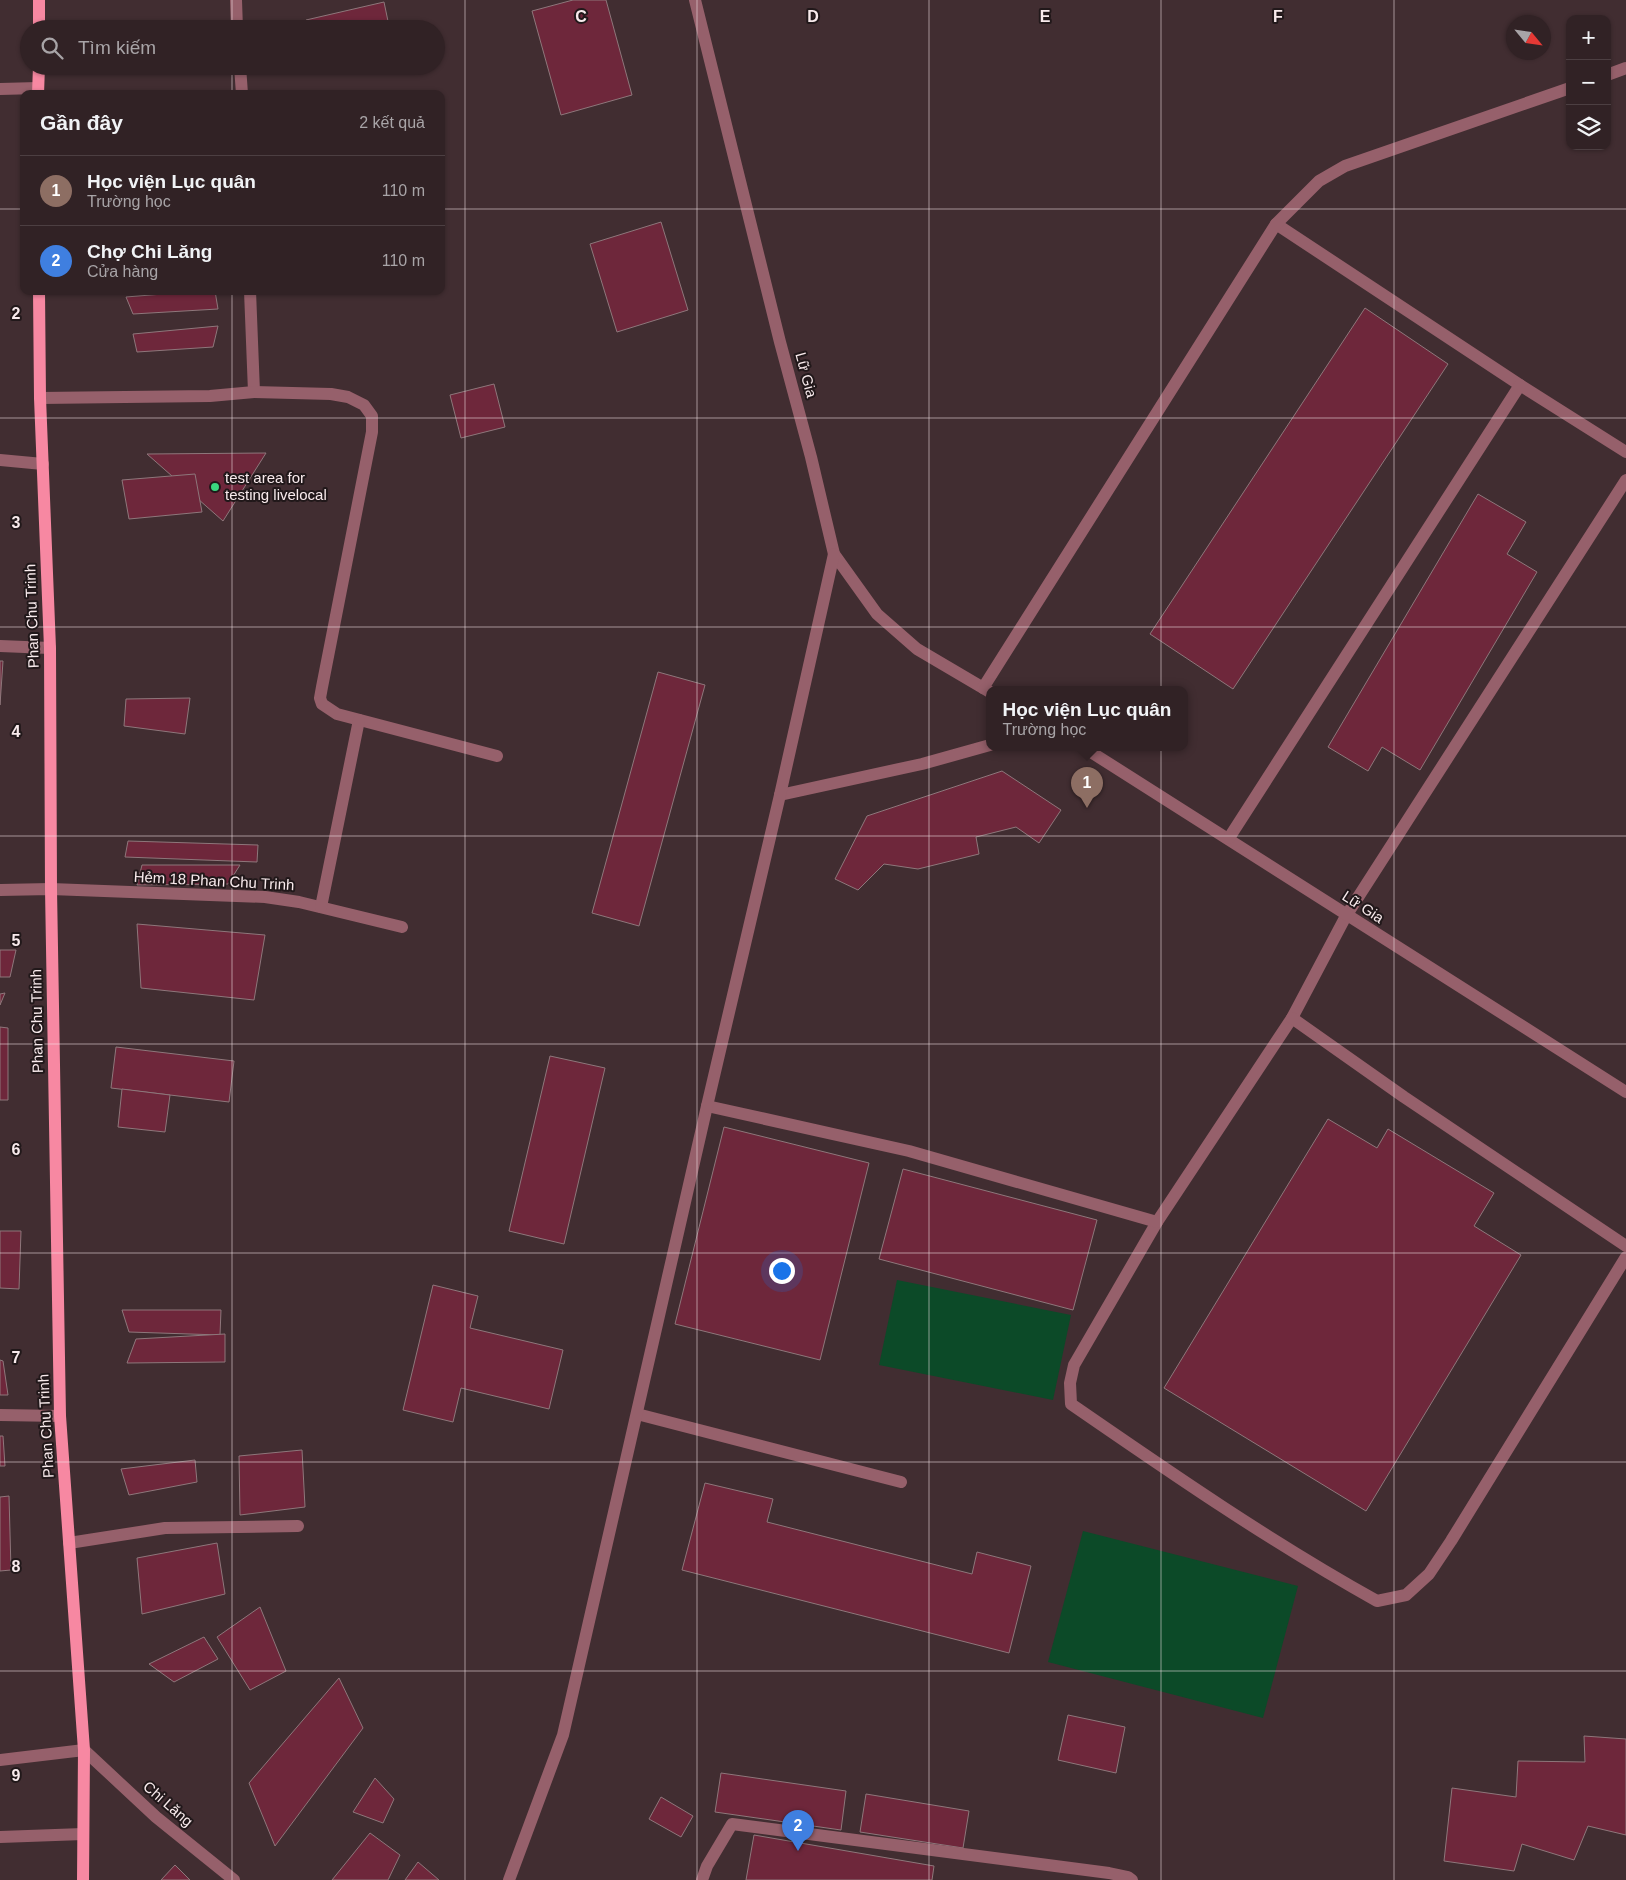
<!DOCTYPE html>
<html lang="vi">
<meta charset="utf-8">
<style>
:root{--surface:#312225;--page:#392a2d;--text:#f1f3f6;--muted:#a8a4a7;--line:#4c3f42;--accent:#b45309}
body{margin:0;font-family:Helvetica,sans-serif;background:var(--page);color:var(--text)}
.controls{position:absolute;right:15px;top:15px;display:grid;overflow:hidden;border-radius:10px;box-shadow:0 1px 4px #0004}
.controls button{width:45px;height:45px;display:grid;place-items:center;padding:0;border:0;border-bottom:1px solid var(--line);background:var(--surface);color:var(--text);font:25px sans-serif}
.compass{position:absolute;left:1506px;top:15px;width:45px;height:45px;border-radius:50%;background:var(--surface);box-shadow:0 1px 4px #0004;rotate:119deg}
.you{position:absolute;left:781px;top:1270px;width:18px;height:18px;margin:-12px;border:4px solid #fff;border-radius:50%;background:#1a73e8;box-shadow:0 0 0 8px #1a73e833}
.badge{display:grid;place-items:center;width:32px;height:32px;border-radius:50%;background:var(--accent);color:#fff;font-size:16px;font-weight:700}
.pin{position:absolute;translate:-50% -41px;filter:drop-shadow(0 1px 2px #0008)}
.pin::after{content:'';position:absolute;top:26px;width:18px;height:15px;background:inherit;clip-path:polygon(0 0,100% 0,50% 100%)}
.popup{position:absolute;left:986px;top:686px;width:202px;height:65px;box-sizing:border-box;display:grid;place-content:center;border-radius:10px;background:var(--surface);filter:drop-shadow(0 1px 4px #0005);font-size:16px;white-space:nowrap;color:var(--muted)}
.popup b{font-size:19px;color:var(--text)}
.popup::after{content:'';position:absolute;left:50%;top:100%;margin-left:-10px;border:10px solid transparent;border-top-color:var(--surface)}
.list{margin:0;padding:0;list-style:none}
h2{display:flex;justify-content:space-between;align-items:center;height:65px;margin:0;padding:0 20px;font-size:21px}
h2 small{font-size:16px;font-weight:400;color:var(--muted)}
.list li{display:grid;grid-template-columns:32px 1fr auto;gap:15px;align-items:center;box-sizing:border-box;height:70px;padding:0 20px;border-top:1px solid var(--line)}
.list b{display:block;font-size:19px;white-space:nowrap}
.list p{margin:0;font-size:16px;white-space:nowrap;color:var(--muted)}
.list em{font-size:16px;font-style:normal;color:var(--muted)}
.icon{flex:none;width:28px;height:28px;fill:none;stroke:currentColor;stroke-width:2;stroke-linecap:round;stroke-linejoin:round}
.map{position:relative;flex:none;width:1626px;height:1880px;overflow:hidden}
.search{position:absolute;background:var(--surface);box-shadow:0 1px 4px #0004;left:20px;top:20px;width:425px;height:55px;display:flex;align-items:center;gap:12px;box-sizing:border-box;padding:0 18px;border-radius:28px;color:var(--muted);font-size:19px}
.panel{position:absolute;background:var(--surface);box-shadow:0 1px 4px #0004;left:20px;top:90px;width:425px;height:205px;border-radius:10px}
.map>svg:first-child{display:block}
.green{fill:#0c4a28}
.building{fill:#6e273b;stroke:#8e777b}
.lines{fill:none;stroke-linecap:round;stroke-linejoin:round}
.minor{stroke:#96606b;stroke-width:12}
.major{stroke:#f788a2;stroke-width:12}
.grid{fill:none;stroke:#f8eaec;stroke-width:1;stroke-opacity:0.55}
.poi-dot{fill:#3ad77f;stroke:#21181a;stroke-width:2}
.labels{text-anchor:middle;stroke-width:4;stroke-linejoin:round;paint-order:stroke}
.street-label{font-size:15px;fill:#f8eaec;stroke:#21181a}
.poi-label{font-size:15px;fill:#f8eaec;stroke:#21181a;text-anchor:start}
.grid-label{font-size:16px;text-anchor:middle;font-weight:bold;fill:#f8eaec;stroke:#21181a;stroke-width:4;stroke-linejoin:round;paint-order:stroke}
</style>
<div class="map">
<svg width="1626" height="1880" viewBox="0 0 1626 1880">
<rect width="100%" height="100%" fill="#412d31"/>
<!-- green -->
<g class="green">
<polygon points="897,1280 1071,1315 1053,1400 879,1365"/>
<polygon points="1083,1531 1298,1586 1263,1718 1048,1662"/>
</g>
<!-- building -->
<g class="building">
<polygon points="573,0 606,0 632,95 561,115 532,11"/>
<polygon points="384,2 389,26 375,29 307,29 306,20"/>
<polygon points="661,222 688,310 617,332 590,244"/>
<polygon points="200,291 215,291 218,309 133,314 126,297"/>
<polygon points="1365,308 1448,364 1233,689 1150,634"/>
<polygon points="218,326 213,347 137,352 133,334"/>
<polygon points="494,384 505,427 461,438 450,395"/>
<polygon points="266,453 223,521 147,454"/>
<polygon points="195,474 202,512 129,519 122,480"/>
<polygon points="1478,494 1526,522 1507,554 1537,572 1420,770 1382,747 1368,771 1328,747"/>
<polygon points="0,661 3,661 0,705"/>
<polygon points="658,672 705,685 639,926 592,913"/>
<polygon points="190,698 185,734 124,726 126,699"/>
<polygon points="1002,771 1061,810 1039,843 1016,827 976,837 979,854 918,869 884,864 858,890 835,879 867,816"/>
<polygon points="128,841 258,845 257,862 125,857"/>
<polygon points="142,865 240,865 228,884 137,885"/>
<polygon points="137,924 265,935 254,1000 141,988"/>
<polygon points="0,950 16,950 10,977 0,977"/>
<polygon points="5,993 0,1005 0,994"/>
<polygon points="0,1027 8,1028 8,1100 0,1100"/>
<polygon points="116,1047 234,1061 229,1102 111,1088"/>
<polygon points="550,1056 605,1068 564,1244 509,1231"/>
<polygon points="122,1089 170,1095 165,1132 118,1127"/>
<polygon points="1328,1119 1377,1148 1388,1129 1494,1193 1474,1226 1521,1255 1366,1511 1164,1388"/>
<polygon points="724,1127 869,1163 820,1360 675,1324"/>
<polygon points="903,1169 1097,1220 1073,1310 879,1259"/>
<polygon points="0,1231 21,1231 19,1289 0,1288"/>
<polygon points="433,1285 478,1296 470,1328 563,1350 549,1409 461,1388 453,1422 403,1410"/>
<polygon points="122,1310 221,1310 220,1335 129,1332"/>
<polygon points="225,1334 225,1362 127,1363 136,1339"/>
<polygon points="0,1360 3,1361 8,1395 0,1395"/>
<polygon points="0,1436 3,1436 5,1466 0,1466"/>
<polygon points="302,1450 305,1507 240,1515 239,1456"/>
<polygon points="195,1460 197,1482 129,1495 121,1469"/>
<polygon points="705,1483 773,1499 767,1522 972,1574 977,1552 1031,1566 1009,1653 682,1570"/>
<polygon points="9,1496 11,1570 0,1571 0,1497"/>
<polygon points="217,1543 225,1594 142,1614 137,1558"/>
<polygon points="260,1607 286,1671 250,1690 217,1637"/>
<polygon points="204,1637 218,1659 174,1682 149,1664"/>
<polygon points="339,1678 363,1728 275,1846 249,1783"/>
<polygon points="1068,1715 1125,1727 1116,1773 1058,1760"/>
<polygon points="1584,1736 1626,1739 1626,1835 1588,1826 1574,1860 1522,1844 1514,1871 1444,1861 1452,1788 1516,1797 1518,1761 1585,1762"/>
<polygon points="721,1773 846,1791 841,1830 715,1812"/>
<polygon points="375,1778 394,1799 383,1823 353,1812"/>
<polygon points="866,1794 969,1811 963,1848 860,1832"/>
<polygon points="661,1797 693,1816 681,1837 649,1819"/>
<polygon points="370,1833 400,1855 388,1880 332,1880"/>
<polygon points="754,1835 934,1866 932,1880 746,1880"/>
<polygon points="418,1862 439,1880 405,1880"/>
<polygon points="175,1865 190,1880 161,1880"/>
</g>
<g class="lines">
<!-- minor -->
<g class="minor">
<polyline points="236,0 237,29"/>
<polyline points="695,0 780,342 811,457 834,554 877,614 917,649 990,692"/>
<polyline points="240,66 242,94"/>
<polyline points="1607,75 1626,68"/>
<polyline points="0,89 38,88"/>
<polyline points="1276,224 1520,385"/>
<polyline points="250,291 254,392"/>
<polyline points="40,398 210,396 254,392 331,394 348,397 364,405 372,416 372,432 322,687 320,698 322,704 337,714 497,756"/>
<polyline points="0,460 43,464"/>
<path d="M1626,480L1346,916L1292,1018L1157,1222L1074,1365L1070,1383L1071,1404C1171,1473 1271,1542 1377,1601L1406,1595L1429,1574L1451,1541L1626,1257"/>
<polyline points="0,646 50,648"/>
<polyline points="983,688 1276,224 1319,181 1345,166 1570,88"/>
<polyline points="1083,747 1626,1092"/>
<polyline points="780,795 922,764 990,745"/>
<polyline points="1229,838 1520,385 1626,452"/>
<polyline points="0,890 51,889 265,897 299,902 402,927"/>
<polyline points="321,907 359,720"/>
<polyline points="1292,1018 1404,1097 1626,1246"/>
<polyline points="707,1106 909,1151 1157,1222"/>
<polyline points="637,1414 901,1482"/>
<polyline points="0,1415 60,1416"/>
<polyline points="69,1543 165,1528 298,1526"/>
<polyline points="0,1760 84,1750 156,1817 234,1880"/>
<polyline points="0,1837 83,1834"/>
<polyline points="509,1880 563,1735 707,1106 780,795 834,554"/>
<polyline points="702,1880 707,1866 732,1824 1109,1873 1128,1877 1132,1880"/>
</g>
<!-- major -->
<g class="major">
<polyline points="39,29 39,0"/>
<polyline points="38,94 39,66"/>
<polyline points="39,291 40,398 50,648 51,889 60,1416 84,1750 83,1880"/>
</g>
</g>
<!-- grid -->
<path class="grid" d="M232,0V29M465,0V1880M697,0V1880M929,0V1880M1161,0V1880M1394,0V1880M232,66V94M0,209H24M441,209H1626M232,291V1880M0,418H1626M0,627H1626M0,836H1626M0,1044H1626M0,1253H1626M0,1462H1626M0,1671H1626"/>
<!-- markers -->
<circle class="poi-dot" cx="215" cy="487" r="5"/>
<g class="labels">
<!-- street labels -->
<g class="street-label">
<text transform="translate(806 375) rotate(75)" y="5">Lữ Gia</text>
<text transform="translate(32 616) rotate(-92)" y="5">Phan Chu Trinh</text>
<text transform="translate(214 881) rotate(3)" y="5">Hẻm 18 Phan Chu Trinh</text>
<text transform="translate(1363 907) rotate(33)" y="5">Lữ Gia</text>
<text transform="translate(37 1021) rotate(-91)" y="5">Phan Chu Trinh</text>
<text transform="translate(46 1426) rotate(-93)" y="5">Phan Chu Trinh</text>
<text transform="translate(168 1804) rotate(41)" y="5">Chi Lăng</text>
</g>
<!-- poi labels -->
<g class="poi-label">
<text x="225" y="483">test area for<tspan x="225" dy="17">testing livelocal</tspan></text>
</g>
</g>
<g class="grid-label">
<text x="581" y="22">C</text>
<text x="813" y="22">D</text>
<text x="1045" y="22">E</text>
<text x="1278" y="22">F</text>
<text x="16" y="319">2</text>
<text x="16" y="528">3</text>
<text x="16" y="737">4</text>
<text x="16" y="946">5</text>
<text x="16" y="1155">6</text>
<text x="16" y="1363">7</text>
<text x="16" y="1572">8</text>
<text x="16" y="1781">9</text>
</g>
</svg>
<div class="controls">
<button>+</button>
<button>−</button>
<button><svg class="icon" aria-label="layers" viewBox="0 0 24 24"><path d="M12 4l9 5-9 5-9-5zM3 14l9 5 9-5"/></svg></button>
</div>
<svg class="compass" viewBox="-18 -18 36 36"><path d="M0-13l5 13h-10z" fill="#e53935"/><path d="M0 13l5-13h-10z" fill="#a8a4a7"/></svg>
<div class="you"></div>
<div class="pin badge" style="left:1087px;top:808px;background:#8d6e63">1</div>
<div class="popup"><b>Học viện Lục quân</b>Trường học</div>
<div class="pin badge" style="left:798px;top:1851px;background:#3f7fe0">2</div>
<div class="search"><svg class="icon" aria-label="search" viewBox="0 0 24 24"><circle cx="10" cy="10" r="6"/><path d="M15 15l6 6"/></svg>Tìm kiếm</div>
<section class="panel">
<h2>Gần đây<small>2 kết quả</small></h2>
<ul class="list">
<li><span class="badge" style="background:#8d6e63">1</span><div><b>Học viện Lục quân</b><p>Trường học</p></div><em>110 m</em></li>
<li><span class="badge" style="background:#3f7fe0">2</span><div><b>Chợ Chi Lăng</b><p>Cửa hàng</p></div><em>110 m</em></li>
</ul>
</section>
</div>
